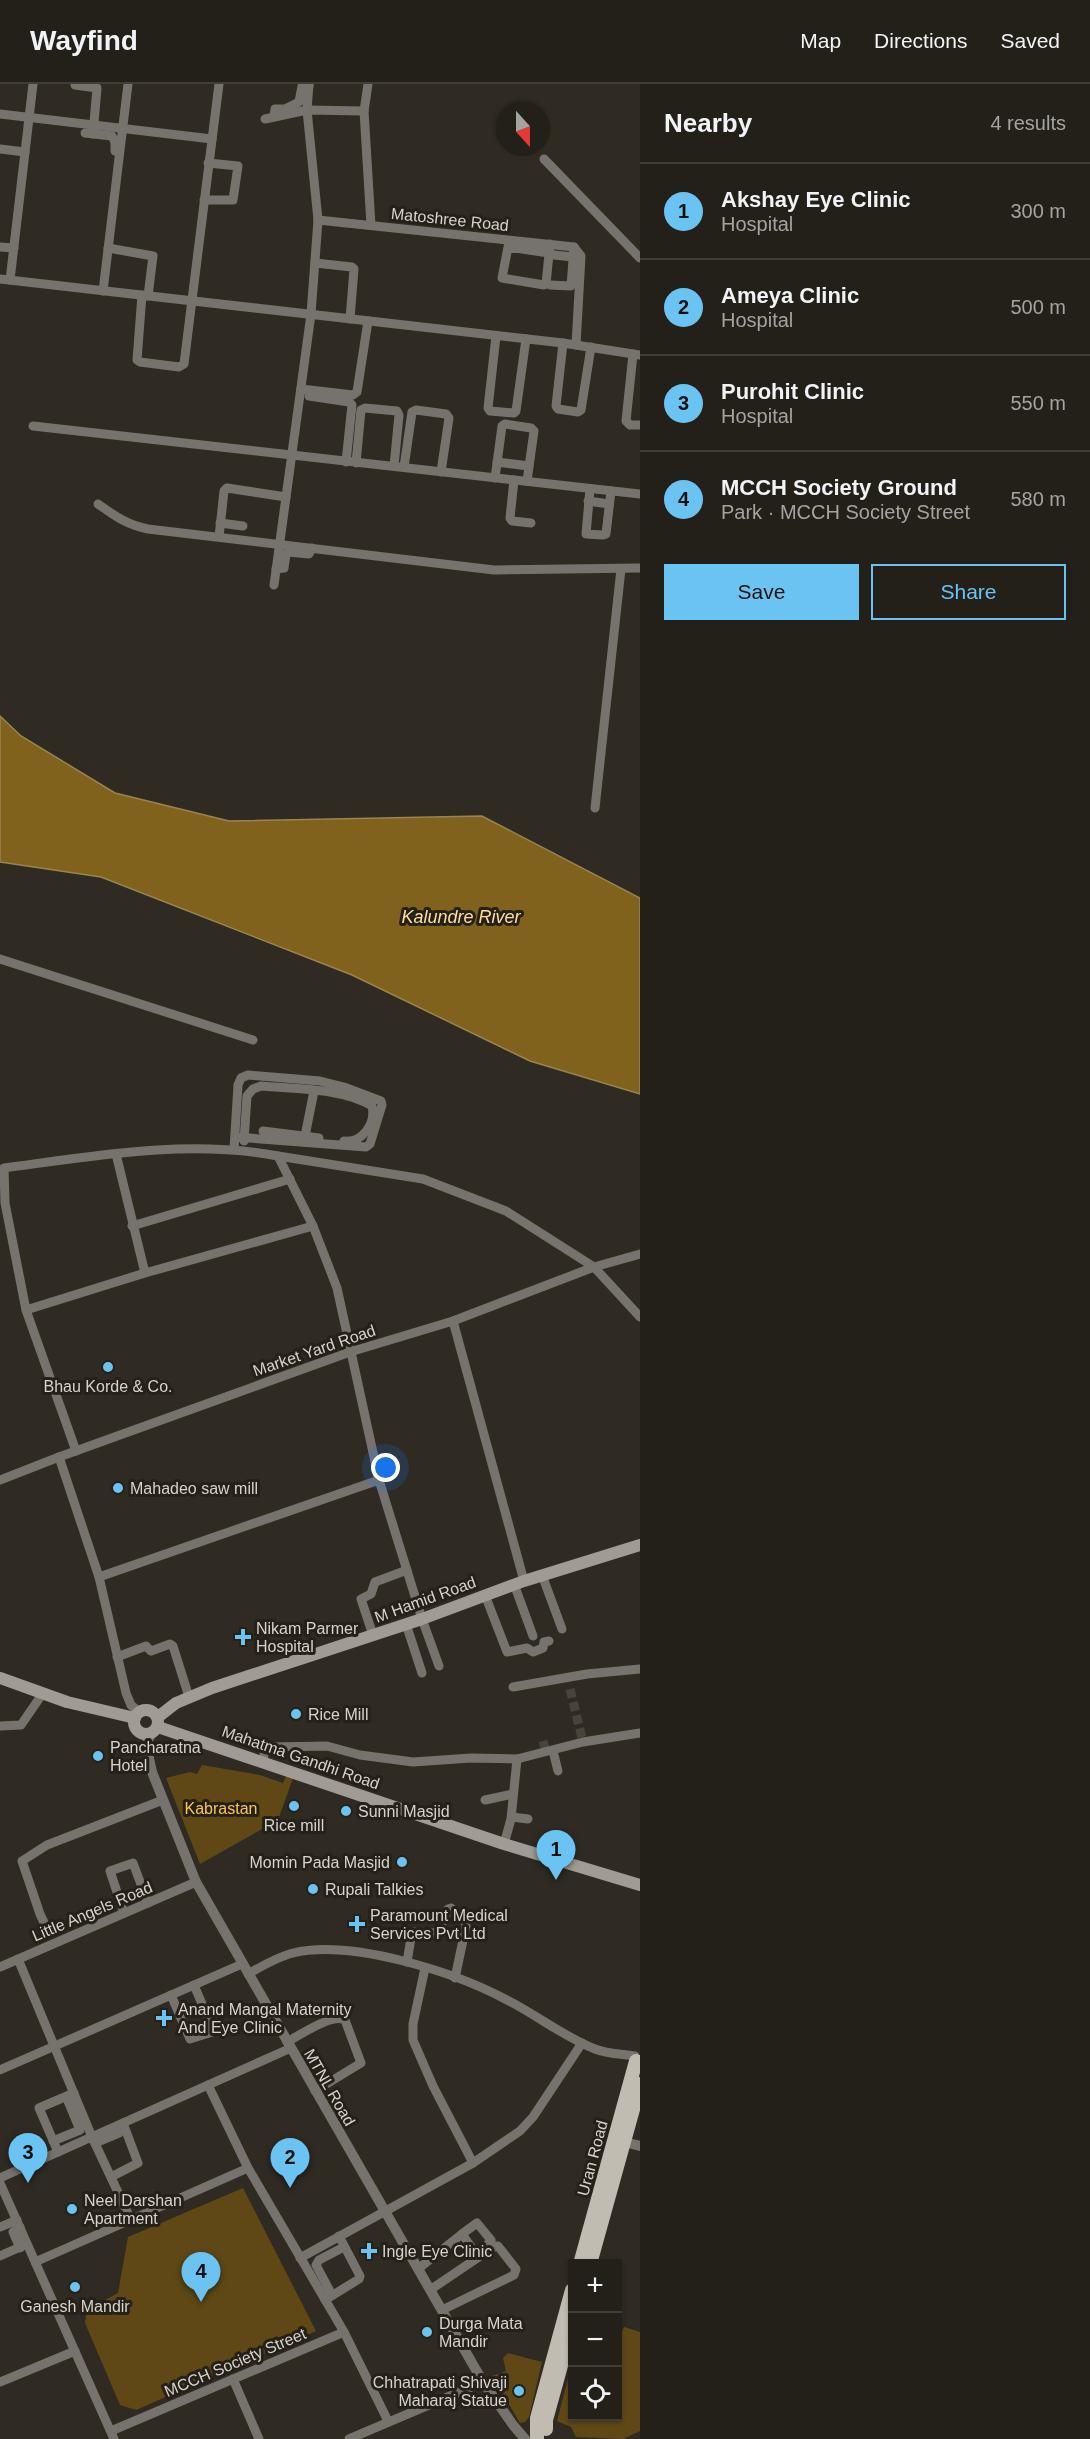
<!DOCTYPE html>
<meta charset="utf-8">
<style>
:root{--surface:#23201a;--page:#2f2d27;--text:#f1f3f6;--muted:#a3a3a2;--line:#403e39;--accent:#6bc3f2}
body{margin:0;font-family:Helvetica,sans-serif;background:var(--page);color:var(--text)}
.controls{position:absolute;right:18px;bottom:18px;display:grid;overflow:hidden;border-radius:0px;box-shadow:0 2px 4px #0004}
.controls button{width:54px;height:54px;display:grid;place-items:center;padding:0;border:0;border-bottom:2px solid var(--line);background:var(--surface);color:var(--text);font:30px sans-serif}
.compass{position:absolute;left:496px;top:18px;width:54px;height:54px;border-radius:50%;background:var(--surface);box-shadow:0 2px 4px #0004;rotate:159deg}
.you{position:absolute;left:386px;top:1384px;width:21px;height:21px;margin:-15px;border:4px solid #fff;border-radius:50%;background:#1a73e8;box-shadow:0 0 0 9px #1a73e833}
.badge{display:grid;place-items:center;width:39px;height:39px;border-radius:50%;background:var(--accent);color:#111;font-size:20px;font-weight:700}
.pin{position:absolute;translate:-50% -50px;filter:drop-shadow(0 2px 3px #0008)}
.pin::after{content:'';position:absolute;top:32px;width:21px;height:18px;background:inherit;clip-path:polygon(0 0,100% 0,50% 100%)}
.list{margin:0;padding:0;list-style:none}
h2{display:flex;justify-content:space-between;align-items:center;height:78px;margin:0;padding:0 24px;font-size:26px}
h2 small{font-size:20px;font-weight:400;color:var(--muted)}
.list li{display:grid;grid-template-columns:39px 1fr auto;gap:18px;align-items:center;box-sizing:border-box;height:96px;padding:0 24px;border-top:2px solid var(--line)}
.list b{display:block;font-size:22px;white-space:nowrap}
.list p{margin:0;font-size:20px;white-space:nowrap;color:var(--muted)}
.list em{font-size:20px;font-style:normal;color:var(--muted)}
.actions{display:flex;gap:12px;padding:18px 24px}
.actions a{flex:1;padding:14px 0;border:2px solid var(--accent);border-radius:0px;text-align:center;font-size:21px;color:var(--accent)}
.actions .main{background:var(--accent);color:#111}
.icon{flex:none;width:33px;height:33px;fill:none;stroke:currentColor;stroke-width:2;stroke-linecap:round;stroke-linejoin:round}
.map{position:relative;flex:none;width:640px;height:2355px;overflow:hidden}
header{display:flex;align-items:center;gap:36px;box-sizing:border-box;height:84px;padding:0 30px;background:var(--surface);border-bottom:2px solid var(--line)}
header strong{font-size:28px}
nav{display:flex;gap:33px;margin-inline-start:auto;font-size:21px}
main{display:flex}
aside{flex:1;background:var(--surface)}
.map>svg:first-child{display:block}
.green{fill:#5f4816}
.water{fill:#80621d;stroke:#9a8452;stroke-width:1.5}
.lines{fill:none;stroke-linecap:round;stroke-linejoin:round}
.minor-tunnel{stroke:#48443c;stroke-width:9;stroke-dasharray:9 4.5;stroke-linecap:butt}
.minor{stroke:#76736f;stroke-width:9}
.tertiary{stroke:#76736f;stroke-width:10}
.secondary{stroke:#a09c95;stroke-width:12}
.primary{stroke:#c1bcb2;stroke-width:14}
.poi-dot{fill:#6bc3f2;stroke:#262118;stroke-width:2}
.labels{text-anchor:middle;stroke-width:6;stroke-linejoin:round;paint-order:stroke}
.street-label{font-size:16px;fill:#d6d3ce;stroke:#262118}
.poi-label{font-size:16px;fill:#d6d3ce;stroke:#262118;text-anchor:start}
.park-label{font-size:16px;fill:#fcc64f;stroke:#262118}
.water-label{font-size:18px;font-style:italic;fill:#fdde9f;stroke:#262118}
</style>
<header>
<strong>Wayfind</strong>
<nav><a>Map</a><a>Directions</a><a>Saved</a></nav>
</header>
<main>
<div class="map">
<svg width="640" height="2355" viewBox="0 0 640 2355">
<rect width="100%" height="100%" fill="#2f2b22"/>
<!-- green -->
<g class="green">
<polygon points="202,1681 260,1691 283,1699 287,1690 293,1694 278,1736 200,1780 166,1694 190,1688 197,1690"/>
<polygon points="243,2104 316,2247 136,2326 120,2321 85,2239 87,2226 118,2209 128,2153"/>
<polygon points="624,2243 640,2248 640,2347 623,2355 576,2353 571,2343 557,2337 572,2279 572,2332 618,2332 618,2256"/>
<polygon points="508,2269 542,2278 529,2333 525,2338 520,2339 492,2292 506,2287 503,2274"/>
</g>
<!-- water -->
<polygon class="water" points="0,632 21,652 115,709 229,737 482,732 640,814 640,1010 530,977 352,891 101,793 0,778"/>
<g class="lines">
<!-- minor-tunnel -->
<g class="minor-tunnel">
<polyline points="570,1605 582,1654"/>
<polyline points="543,1657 545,1664"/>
</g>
<!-- minor -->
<g class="minor">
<polyline points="75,1 97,4 93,50"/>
<polyline points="364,27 368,0"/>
<polyline points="0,30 212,55"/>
<polyline points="274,33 275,25 285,25 299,18 302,2 309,2"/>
<polyline points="265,35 307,26 364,27 371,141"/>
<polyline points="85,49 112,52 115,58 115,67"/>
<polyline points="0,65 25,68"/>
<polyline points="544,75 640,174"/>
<polyline points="204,116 233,116 238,82 208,79"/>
<polyline points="318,136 574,163 581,172 576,261"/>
<polyline points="0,163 14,164"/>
<polyline points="108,164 153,172 148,212"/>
<polyline points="549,169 508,163 502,194 544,201 546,200 550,160"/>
<polyline points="554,171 573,173"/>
<polyline points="315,179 352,183 354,185 350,235"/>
<polyline points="0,195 563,259 640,271"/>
<polyline points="10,196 33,0"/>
<polyline points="550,201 571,202 574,163"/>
<polyline points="103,207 128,0"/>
<polyline points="142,211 137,276 140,278 179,283 184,280 219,0"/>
<polyline points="496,252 488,324 490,327 514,329 516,327 526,255"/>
<polyline points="563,259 556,322 558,325 578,328 581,326 591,263"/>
<polyline points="633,270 626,337 630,341 640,341"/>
<polyline points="301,305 353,311 357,308 368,237"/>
<polyline points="309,312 349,318 352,321 346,378"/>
<polyline points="33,342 640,410"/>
<polyline points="497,378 529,382"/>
<polyline points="356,379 361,326 365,324 397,327 399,331 394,382"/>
<polyline points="404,383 412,328 416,326 446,330 449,334 441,388"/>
<polyline points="495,394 502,342 505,340 531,344 534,347 527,397"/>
<polyline points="514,396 510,434 512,437 531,439"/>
<polyline points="590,405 586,450 603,451 606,450 611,407"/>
<polyline points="588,417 609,420"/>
<path d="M98,420C115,432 127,441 148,445L494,486L640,484"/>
<polyline points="220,439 243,442"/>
<polyline points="219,453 224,407 227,404 286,413"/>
<polyline points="276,485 284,484 286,470 288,468 309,470 312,464"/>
<polyline points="274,501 311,230 318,136 307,26 309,0"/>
<polyline points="595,724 621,485"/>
<polyline points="0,875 253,956"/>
<polyline points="263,1047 319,1054"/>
<polyline points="305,1052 314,1007"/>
<path d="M244,1057L247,1012L253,1005L261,1002C295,1005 343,1004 372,1022C376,1039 363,1059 344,1057"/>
<polyline points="234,1065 238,1001 241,994 248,991 320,997 344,1003 381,1017 382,1021 370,1060 366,1063 235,1053"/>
<polyline points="116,1070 145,1189"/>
<polyline points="278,1072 423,1095 506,1127 594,1183 640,1233"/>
<polyline points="132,1142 290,1095"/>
<polyline points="26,1226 145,1189 313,1142"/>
<polyline points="453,1237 524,1497"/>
<path d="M76,1367L26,1226L5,1119L4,1084C94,1072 188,1055 278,1072L313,1142L337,1204L379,1396L422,1535L439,1582"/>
<polyline points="59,1373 99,1493 126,1609 131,1621 139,1628"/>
<polyline points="0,1396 59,1373 350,1268 453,1237 594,1183 640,1170"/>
<polyline points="542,1491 562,1545"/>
<polyline points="99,1493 379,1396"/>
<polyline points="514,1500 533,1552"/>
<polyline points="485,1511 507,1568 527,1564 533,1568 543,1564 544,1558 549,1557"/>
<polyline points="406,1540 422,1589"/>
<polyline points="373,1551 361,1515 371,1510 375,1498 407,1486"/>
<polyline points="117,1573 146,1562 151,1567 170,1560 173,1562 189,1613"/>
<polyline points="513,1603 587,1590 640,1585"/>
<polyline points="0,1642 21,1641 43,1609"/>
<polyline points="553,1667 558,1687"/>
<polyline points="262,1677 266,1665 270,1663 327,1662 360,1671 413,1678 471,1674 517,1675 583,1658 640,1649"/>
<polyline points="485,1716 513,1710"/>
<polyline points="512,1733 528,1735"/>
<polyline points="504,1760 511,1735 517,1675"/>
<polyline points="124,1829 110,1787 133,1779 148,1819"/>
<polyline points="47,1845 40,1830 22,1777 47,1761 163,1716"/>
<polyline points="18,1875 92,2053 131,2136"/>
<polyline points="407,1878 412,1848 438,1849 448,1825 451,1824 465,1838 466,1842 455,1894"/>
<polyline points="0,1883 196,1798"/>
<polyline points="425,1884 413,1940 413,1956 433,2002 473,2079"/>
<path d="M248,1890C262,1882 277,1873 293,1869C351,1855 455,1888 507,1916C537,1931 564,1953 595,1965C607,1970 622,1970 635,1972"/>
<polyline points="171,1911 190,1955 212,1948 213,1946 194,1901"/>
<path d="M287,1958C300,1951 332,1929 345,1936L361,1979L315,2007"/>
<polyline points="0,1986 242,1880"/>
<polyline points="208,2001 248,2084 344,2248 388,2337"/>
<polyline points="53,2057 80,2046 68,2017"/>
<polyline points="95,2059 119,2049"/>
<polyline points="58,2068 39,2024 74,2009"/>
<polyline points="111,2093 138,2079 123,2039"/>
<polyline points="0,2094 291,1964"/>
<polyline points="0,2099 114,2355"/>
<polyline points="0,2143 17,2136"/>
<polyline points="20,2143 13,2148 20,2164"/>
<polyline points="462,2150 477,2139 491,2156 484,2165"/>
<polyline points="0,2172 27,2160"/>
<polyline points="300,2174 473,2079 520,2047 533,2033 582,1959"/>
<polyline points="35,2178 248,2084"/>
<polyline points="418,2185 462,2150 477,2171 471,2175"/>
<polyline points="430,2206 495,2162 498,2162 516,2185 514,2191 442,2226"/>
<polyline points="332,2211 316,2181 319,2176 344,2163"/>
<polyline points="325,2216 359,2195 360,2192 339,2152"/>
<polyline points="233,2295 259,2355"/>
<polyline points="0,2298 75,2267"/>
<polyline points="111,2347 344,2248"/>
<polyline points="349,2355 483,2298"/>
</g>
<!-- tertiary -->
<g class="tertiary">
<polyline points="151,1650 146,1661 152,1688 196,1798 483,2298 513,2341 525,2355"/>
<polyline points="624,2058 640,2062"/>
</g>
<!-- secondary -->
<g class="secondary">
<polyline points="0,1594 67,1618 135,1634"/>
<circle cx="146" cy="1638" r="12"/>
<polyline points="158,1633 176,1619 212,1604 422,1535 524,1497 640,1461"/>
<polyline points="158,1643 504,1760 640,1801"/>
</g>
<!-- primary -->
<g class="primary">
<polyline points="580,2180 636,1977"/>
<polyline points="590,2180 640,2000"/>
<polyline points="546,2345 546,2336 572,2242"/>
<polyline points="537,2355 537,2334 572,2206"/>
</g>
</g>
<!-- markers -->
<g class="poi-dot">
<circle cx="108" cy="1283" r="6"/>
<circle cx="118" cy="1404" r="6"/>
<path d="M240 1544h6v6h6v6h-6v6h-6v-6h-6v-6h6z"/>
<circle cx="296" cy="1630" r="6"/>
<circle cx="98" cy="1672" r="6"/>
<circle cx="294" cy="1722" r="6"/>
<circle cx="346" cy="1727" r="6"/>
<circle cx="402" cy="1778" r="6"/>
<circle cx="313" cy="1805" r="6"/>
<path d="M354 1831h6v6h6v6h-6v6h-6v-6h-6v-6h6z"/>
<path d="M161 1925h6v6h6v6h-6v6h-6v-6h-6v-6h6z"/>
<circle cx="72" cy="2125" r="6"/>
<path d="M366 2158h6v6h6v6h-6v6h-6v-6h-6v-6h6z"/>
<circle cx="75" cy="2203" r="6"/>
<circle cx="427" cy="2248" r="6"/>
<circle cx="519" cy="2307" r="6"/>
</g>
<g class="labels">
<!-- street labels -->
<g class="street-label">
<text transform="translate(450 135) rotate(6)" y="6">Matoshree Road</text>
<text transform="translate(314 1266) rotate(-19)" y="6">Market Yard Road</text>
<text transform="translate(425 1515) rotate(-20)" y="6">M Hamid Road</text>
<text transform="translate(301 1673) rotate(19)" y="6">Mahatma Gandhi Road</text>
<text transform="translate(92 1827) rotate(-23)" y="6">Little Angels Road</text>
<text transform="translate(330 2003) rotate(60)" y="6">MTNL Road</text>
<text transform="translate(592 2074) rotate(-75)" y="6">Uran Road</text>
<text transform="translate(235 2278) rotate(-23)" y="6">MCCH Society Street</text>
</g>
<!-- poi labels -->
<g class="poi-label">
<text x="108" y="1308" text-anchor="middle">Bhau Korde &amp; Co.</text>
<text x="130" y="1410">Mahadeo saw mill</text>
<text x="256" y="1550">Nikam Parmer<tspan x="256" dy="18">Hospital</tspan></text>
<text x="308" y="1636">Rice Mill</text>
<text x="110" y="1669">Pancharatna<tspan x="110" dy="18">Hotel</tspan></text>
<text x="358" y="1733">Sunni Masjid</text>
<text x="294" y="1747" text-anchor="middle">Rice mill</text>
<text x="390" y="1784" text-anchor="end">Momin Pada Masjid</text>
<text x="325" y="1811">Rupali Talkies</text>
<text x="370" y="1837">Paramount Medical<tspan x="370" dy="18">Services Pvt Ltd</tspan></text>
<text x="178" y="1931">Anand Mangal Maternity<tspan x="178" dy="18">And Eye Clinic</tspan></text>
<text x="84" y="2122">Neel Darshan<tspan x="84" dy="18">Apartment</tspan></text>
<text x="382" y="2173">Ingle Eye Clinic</text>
<text x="75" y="2228" text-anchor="middle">Ganesh Mandir</text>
<text x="439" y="2245">Durga Mata<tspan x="439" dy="18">Mandir</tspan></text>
<text x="507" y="2304" text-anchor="end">Chhatrapati Shivaji<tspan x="507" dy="18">Maharaj Statue</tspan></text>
</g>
<!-- park labels -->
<g class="park-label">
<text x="221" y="1730">Kabrastan</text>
</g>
<!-- water labels -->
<g class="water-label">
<text x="461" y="839">Kalundre River</text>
</g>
</g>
</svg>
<div class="controls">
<button>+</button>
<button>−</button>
<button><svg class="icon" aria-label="locate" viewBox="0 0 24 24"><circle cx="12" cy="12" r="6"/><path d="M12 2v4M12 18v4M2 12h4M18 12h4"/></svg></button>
</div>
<svg class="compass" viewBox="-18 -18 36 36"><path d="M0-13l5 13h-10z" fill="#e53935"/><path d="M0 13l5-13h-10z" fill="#a3a3a2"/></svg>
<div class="you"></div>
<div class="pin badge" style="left:556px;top:1796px">1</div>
<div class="pin badge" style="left:290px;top:2104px">2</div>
<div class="pin badge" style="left:28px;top:2099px">3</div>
<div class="pin badge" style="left:201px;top:2218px">4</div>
</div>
<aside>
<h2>Nearby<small>4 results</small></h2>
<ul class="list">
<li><span class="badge">1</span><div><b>Akshay Eye Clinic</b><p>Hospital</p></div><em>300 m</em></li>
<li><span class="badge">2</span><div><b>Ameya Clinic</b><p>Hospital</p></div><em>500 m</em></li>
<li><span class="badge">3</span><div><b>Purohit Clinic</b><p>Hospital</p></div><em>550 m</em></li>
<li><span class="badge">4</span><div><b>MCCH Society Ground</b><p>Park · MCCH Society Street</p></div><em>580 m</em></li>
</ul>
<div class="actions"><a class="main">Save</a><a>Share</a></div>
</aside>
</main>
